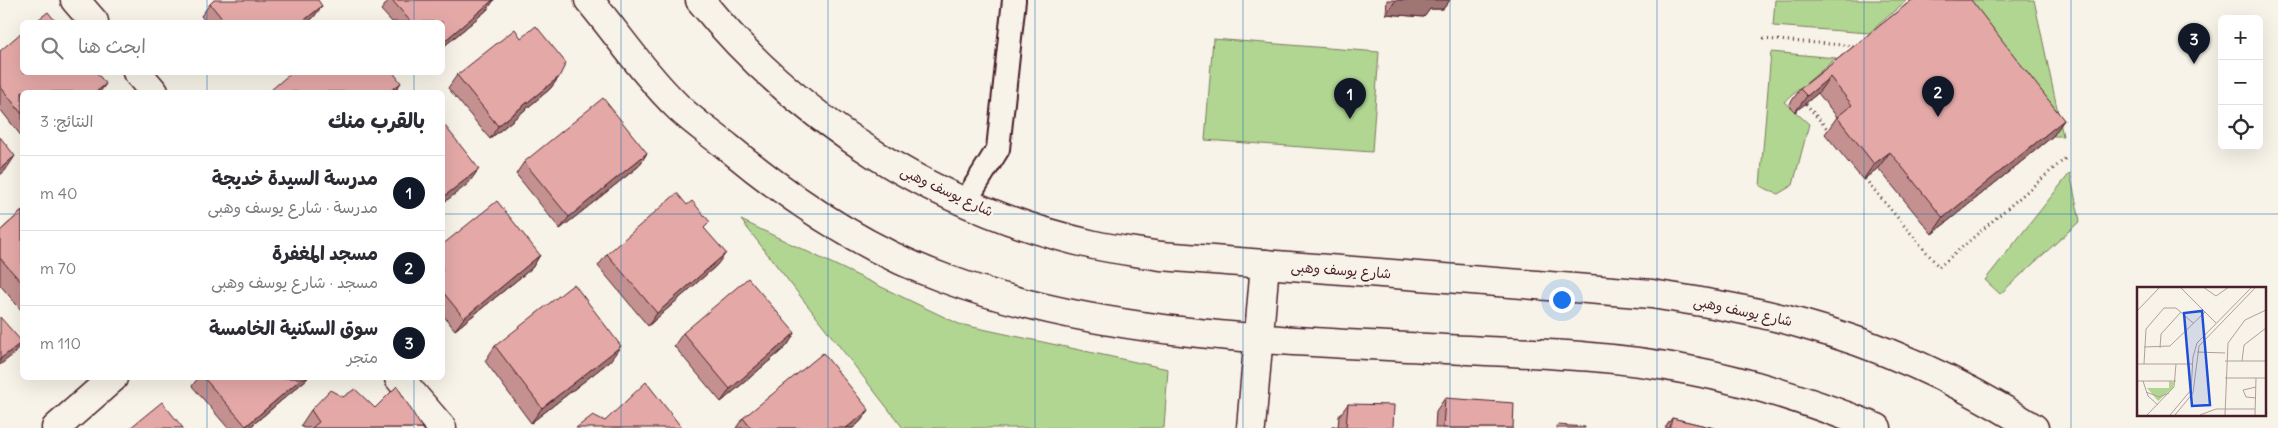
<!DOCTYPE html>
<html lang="ar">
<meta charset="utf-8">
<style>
:root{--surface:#fff;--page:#f7f7f7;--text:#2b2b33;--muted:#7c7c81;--line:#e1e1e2;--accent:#111827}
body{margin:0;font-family:Delius,"Playpen Sans Arabic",sans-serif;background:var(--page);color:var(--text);direction:rtl}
.controls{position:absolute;right:15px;top:15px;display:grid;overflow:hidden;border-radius:8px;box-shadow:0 5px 20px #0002}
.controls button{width:45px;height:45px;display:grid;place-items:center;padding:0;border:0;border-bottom:1px solid var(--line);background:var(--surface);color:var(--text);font:25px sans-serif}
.you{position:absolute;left:1561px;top:299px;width:18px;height:18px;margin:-12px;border:4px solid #fff;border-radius:50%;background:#1a73e8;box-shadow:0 0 0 8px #1a73e833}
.badge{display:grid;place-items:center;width:32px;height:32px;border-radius:50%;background:var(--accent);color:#fff;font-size:16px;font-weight:700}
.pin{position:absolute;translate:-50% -41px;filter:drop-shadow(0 1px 2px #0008)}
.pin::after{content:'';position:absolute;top:26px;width:18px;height:15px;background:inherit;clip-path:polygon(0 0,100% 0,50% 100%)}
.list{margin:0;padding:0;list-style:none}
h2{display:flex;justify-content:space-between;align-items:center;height:65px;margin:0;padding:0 20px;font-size:21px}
h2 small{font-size:16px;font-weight:400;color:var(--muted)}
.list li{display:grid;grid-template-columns:32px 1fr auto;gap:15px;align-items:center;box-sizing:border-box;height:75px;padding:0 20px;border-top:1px solid var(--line)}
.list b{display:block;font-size:19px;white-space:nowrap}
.list p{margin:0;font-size:16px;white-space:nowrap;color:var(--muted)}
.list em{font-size:16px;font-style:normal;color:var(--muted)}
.icon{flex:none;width:28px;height:28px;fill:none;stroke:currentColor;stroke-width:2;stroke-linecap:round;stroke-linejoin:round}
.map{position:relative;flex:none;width:2278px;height:428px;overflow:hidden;direction:ltr}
.search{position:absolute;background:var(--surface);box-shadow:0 5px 20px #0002;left:20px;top:20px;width:425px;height:55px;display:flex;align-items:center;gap:12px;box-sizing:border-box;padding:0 18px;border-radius:8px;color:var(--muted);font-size:19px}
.panel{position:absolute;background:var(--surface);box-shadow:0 5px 20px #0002;left:20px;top:90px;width:425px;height:290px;border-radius:8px;direction:rtl}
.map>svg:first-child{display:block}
.green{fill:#b0d692;stroke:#7d7a5e}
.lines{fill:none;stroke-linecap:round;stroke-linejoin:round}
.service-casing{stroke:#4a1f2b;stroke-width:26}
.minor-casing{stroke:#4a1f2b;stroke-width:31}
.tertiary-casing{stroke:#4a1f2b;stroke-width:31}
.path{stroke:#4a1f2b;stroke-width:3;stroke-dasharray:1 4;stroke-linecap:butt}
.service{stroke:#f7f3e8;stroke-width:22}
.minor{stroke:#f7f3e8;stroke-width:28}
.tertiary{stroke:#f7f3e8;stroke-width:28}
.wall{fill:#c49190;stroke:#4a1f2b}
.shaded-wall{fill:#a07675;stroke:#4a1f2b}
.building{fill:#e4a9a7;stroke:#4a1f2b}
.grid{fill:none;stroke:#1f6fb2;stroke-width:1;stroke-opacity:0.55}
.labels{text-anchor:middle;stroke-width:5;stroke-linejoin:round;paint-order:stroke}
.street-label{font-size:14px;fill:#4a1f2b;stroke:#f7f3e8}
.inset-road{fill:none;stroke:#b29e9c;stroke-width:1}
.view{fill:#1d4ed8;fill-opacity:0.15;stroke:#1d4ed8;stroke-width:2.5}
.inset-edge{fill:none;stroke:#4a1f2b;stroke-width:2.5}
</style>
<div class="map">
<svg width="2278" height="428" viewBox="0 0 2278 428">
<rect width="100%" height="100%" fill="#f7f3e8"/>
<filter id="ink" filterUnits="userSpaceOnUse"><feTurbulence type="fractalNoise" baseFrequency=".02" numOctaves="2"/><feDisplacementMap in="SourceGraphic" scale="10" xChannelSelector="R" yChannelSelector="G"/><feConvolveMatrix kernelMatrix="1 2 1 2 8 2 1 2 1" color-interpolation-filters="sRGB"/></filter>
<g filter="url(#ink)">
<!-- green -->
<g class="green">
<polygon points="1775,0 1907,0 1869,33 1773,26"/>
<polygon points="1953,0 2034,0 2063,136 2053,136"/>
<polygon points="1213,39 1379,52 1372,152 1205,140"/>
<polygon points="1771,52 1836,58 1784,102 1809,124 1793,185 1778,194 1760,186"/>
<polygon points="2070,173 2080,221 2000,294 1985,280"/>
<polygon points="741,220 959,324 1168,369 1164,428 903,428"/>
</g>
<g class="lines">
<defs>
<polyline id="service" points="965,202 998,149 1014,0"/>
<g id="minor">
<polyline points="75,0 94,22"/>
<polyline points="137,72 154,92"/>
<polyline points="399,378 442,428"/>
<polyline points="56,428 113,378"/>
<polyline points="1251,428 1265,264"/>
</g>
<g id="tertiary">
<path d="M589,0C619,36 645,75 679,108C695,123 713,135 729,148C794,202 866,250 946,279C1099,335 1267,340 1427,348C1514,353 1602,353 1688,370C1753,382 1815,403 1877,428"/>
<path d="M700,0C800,123 940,210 1094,245C1116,250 1139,252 1161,256L1652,294C1703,302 1753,310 1802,324C1883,346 1963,383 2034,428"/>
</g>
</defs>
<!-- service casing -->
<use href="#service" class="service-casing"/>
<!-- minor casing -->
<use href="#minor" class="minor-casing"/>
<!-- tertiary casing -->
<use href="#tertiary" class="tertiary-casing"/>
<!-- path -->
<g class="path">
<polyline points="1763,39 1857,46"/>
<polyline points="1806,104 1829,131"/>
<polyline points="1865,179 1939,267 2067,157"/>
</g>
<!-- service -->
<use href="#service" class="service"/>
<!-- minor -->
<use href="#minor" class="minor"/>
<!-- tertiary -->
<use href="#tertiary" class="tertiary"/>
</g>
<!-- wall -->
<g class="wall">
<polygon points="389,0 494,0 487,10 442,48 442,22 392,22 381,10"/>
<polygon points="1387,0 1450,0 1443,9 1430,9 1424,17 1386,14"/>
<polygon points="1912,0 2064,120 2053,136 1932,234 1878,168 1863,180 1825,134 1837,117 1818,93 1795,112 1789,105 1800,89"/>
<polygon points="210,4 322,6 313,18 308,22 206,22 201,16"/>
<polygon points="521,38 559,77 550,89 490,139 448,88 457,75"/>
<polygon points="0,51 22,92 22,137 0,109"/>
<polygon points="647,153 639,166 560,229 516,174 524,162"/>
<polygon points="22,211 22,311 0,285 0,231"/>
<polygon points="705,229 717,265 648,326 598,266 607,254"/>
<polygon points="442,245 540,255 532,268 455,330 442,314"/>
<polygon points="683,333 795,333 787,346 721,402 674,346"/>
<polygon points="495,346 610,361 531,423 485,361"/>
<polygon points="198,378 308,378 249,428 228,428 192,386"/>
<polygon points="343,397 375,408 422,428 303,428 301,425 311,410"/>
<polygon points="1445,398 1513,428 1435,428 1436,411"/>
<polygon points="1348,404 1393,428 1331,428 1332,426 1338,427 1339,416"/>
<polygon points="869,410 860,422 853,428 736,428 743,418"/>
<polygon points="1672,418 1714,428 1665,428"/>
</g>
<!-- shaded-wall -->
<g class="shaded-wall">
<polygon points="493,0 494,0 487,10 442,48 442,43"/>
<polygon points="1396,0 1450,0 1443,9 1430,9 1424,17 1386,14"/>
<polygon points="322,6 313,18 308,22 302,22"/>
<polygon points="559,77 550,89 490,139 498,126"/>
<polygon points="1830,77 1818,93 1795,112 1807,96"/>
<polygon points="401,83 394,92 389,92"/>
<polygon points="106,84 100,92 96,92"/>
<polygon points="2064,120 2053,136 1932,234 1943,218"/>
<polygon points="1890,152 1878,168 1863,180 1874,164"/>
<polygon points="647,153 639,166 560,229 569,217"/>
<polygon points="15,156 5,171 0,175 0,169"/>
<polygon points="479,169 468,184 442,204 442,198"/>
<polygon points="726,253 717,265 648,326 657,313"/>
<polygon points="540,255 532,268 455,330 464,318"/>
<polygon points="795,333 787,346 721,402 730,389"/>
<polygon points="22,342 14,354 0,365 0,359"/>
<polygon points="621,346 610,361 531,423 542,408"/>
<polygon points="302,378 308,378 249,428 244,428"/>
<polygon points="869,410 860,422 853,428 846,428"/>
</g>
<!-- building -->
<g class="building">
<polygon points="214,0 318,0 322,6 302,22 225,22 210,4"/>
<polygon points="392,0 493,0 442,43 442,22 411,22"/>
<polygon points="1912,0 1971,0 2064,120 1943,218 1890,152 1874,164 1837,117 1852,105 1830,77 1807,96 1800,89"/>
<polygon points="48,12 56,22 35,22"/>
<polygon points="536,26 566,63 559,77 498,126 457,75 515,29 521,38"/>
<polygon points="22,32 22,72 96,72 106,84 96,92 22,92 22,114 0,86 0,51"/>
<polygon points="292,72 393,72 401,83 389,92 273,92 271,90"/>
<polygon points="603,98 647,153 569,217 524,162"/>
<polygon points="442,122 479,169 442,198"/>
<polygon points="0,137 15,156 0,169"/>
<polygon points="677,193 687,205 692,201 710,222 704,228 726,253 657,313 607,254"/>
<polygon points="497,201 540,255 464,318 442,291 442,245"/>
<polygon points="22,211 22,283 0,258 0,231"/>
<polygon points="748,278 795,333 730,389 683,333"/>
<polygon points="574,284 621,346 542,408 495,346"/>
<polygon points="0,317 22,342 0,359"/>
<polygon points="823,353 869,410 846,428 751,428 743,418"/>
<polygon points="204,378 302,378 246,426"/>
<polygon points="646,382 682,428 576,428 593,415 605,421"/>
<polygon points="397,386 422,428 312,428 319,422 311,410 330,390 343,397 355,389 375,408"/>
<polygon points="1445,398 1514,403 1513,428 1443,428"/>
<polygon points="162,402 183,428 130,428"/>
<polygon points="1348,404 1394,405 1393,428 1332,428 1332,426 1346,427"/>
<polygon points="1672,418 1714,428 1670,428"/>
<polygon points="1557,425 1585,427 1585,428 1557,428"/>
</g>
</g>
<!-- grid -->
<path class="grid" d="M207,0V22M414,0V22M621,0V428M828,0V428M1035,0V428M1243,0V428M1450,0V428M1657,0V428M1864,0V428M2071,0V428M207,72V92M414,72V92M0,214H22M442,214H2278M207,378V428M414,378V428"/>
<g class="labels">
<!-- street labels -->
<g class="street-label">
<text transform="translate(947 191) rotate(25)" y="5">شارع يوسف وهبى</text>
<text transform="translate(1341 270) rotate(4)" y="5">شارع يوسف وهبى</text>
<text transform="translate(1743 311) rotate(12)" y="5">شارع يوسف وهبى</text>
</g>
</g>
<!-- overview -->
<g transform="translate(2137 287)">
<rect width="129" height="129" fill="#f7f3e8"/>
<path d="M32,94L37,95L36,101L21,114L10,101H32Z" fill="#b0d692"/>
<path class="inset-road" d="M43,0L79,36M66,0L79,9L92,0M0,24L23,0M7,60L33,59L68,25M23,61L24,47L44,25M60,65L88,66M88,74H129M105,74L107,58L129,41M0,77H55M7,77L9,42L27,21H39L56,36M88,91H129M0,94H39M6,94L11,109L21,118M9,105L22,110L32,106M119,111L109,110L106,103L119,100M10,128L37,100L39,77M33,128L54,103L56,70L60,56L115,0M38,128L56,106L62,59L119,0M63,128L79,122H118M88,128L91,56L108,33L129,23M118,128L119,91"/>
<path class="view" d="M65,24L73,118L55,119L47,26Z"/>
<rect width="129" height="129" class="inset-edge"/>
</g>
</svg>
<div class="controls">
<button>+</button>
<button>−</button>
<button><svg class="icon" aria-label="locate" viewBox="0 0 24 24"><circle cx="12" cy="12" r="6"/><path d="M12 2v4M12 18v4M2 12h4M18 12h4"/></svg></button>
</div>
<div class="you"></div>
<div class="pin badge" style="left:1350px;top:119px">1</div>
<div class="pin badge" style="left:1938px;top:117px">2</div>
<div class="pin badge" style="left:2194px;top:64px">3</div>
<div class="search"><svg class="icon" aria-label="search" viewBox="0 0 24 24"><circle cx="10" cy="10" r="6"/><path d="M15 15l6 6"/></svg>ابحث هنا</div>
<section class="panel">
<h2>بالقرب منك<small>النتائج: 3</small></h2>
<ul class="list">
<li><span class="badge">1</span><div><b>مدرسة السيدة خديجة</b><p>مدرسة · شارع يوسف وهبى</p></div><em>40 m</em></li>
<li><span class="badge">2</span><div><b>مسجد المغفرة</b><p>مسجد · شارع يوسف وهبى</p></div><em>70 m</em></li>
<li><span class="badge">3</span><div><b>سوق السكنية الخامسة</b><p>متجر</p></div><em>110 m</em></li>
</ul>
</section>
</div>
